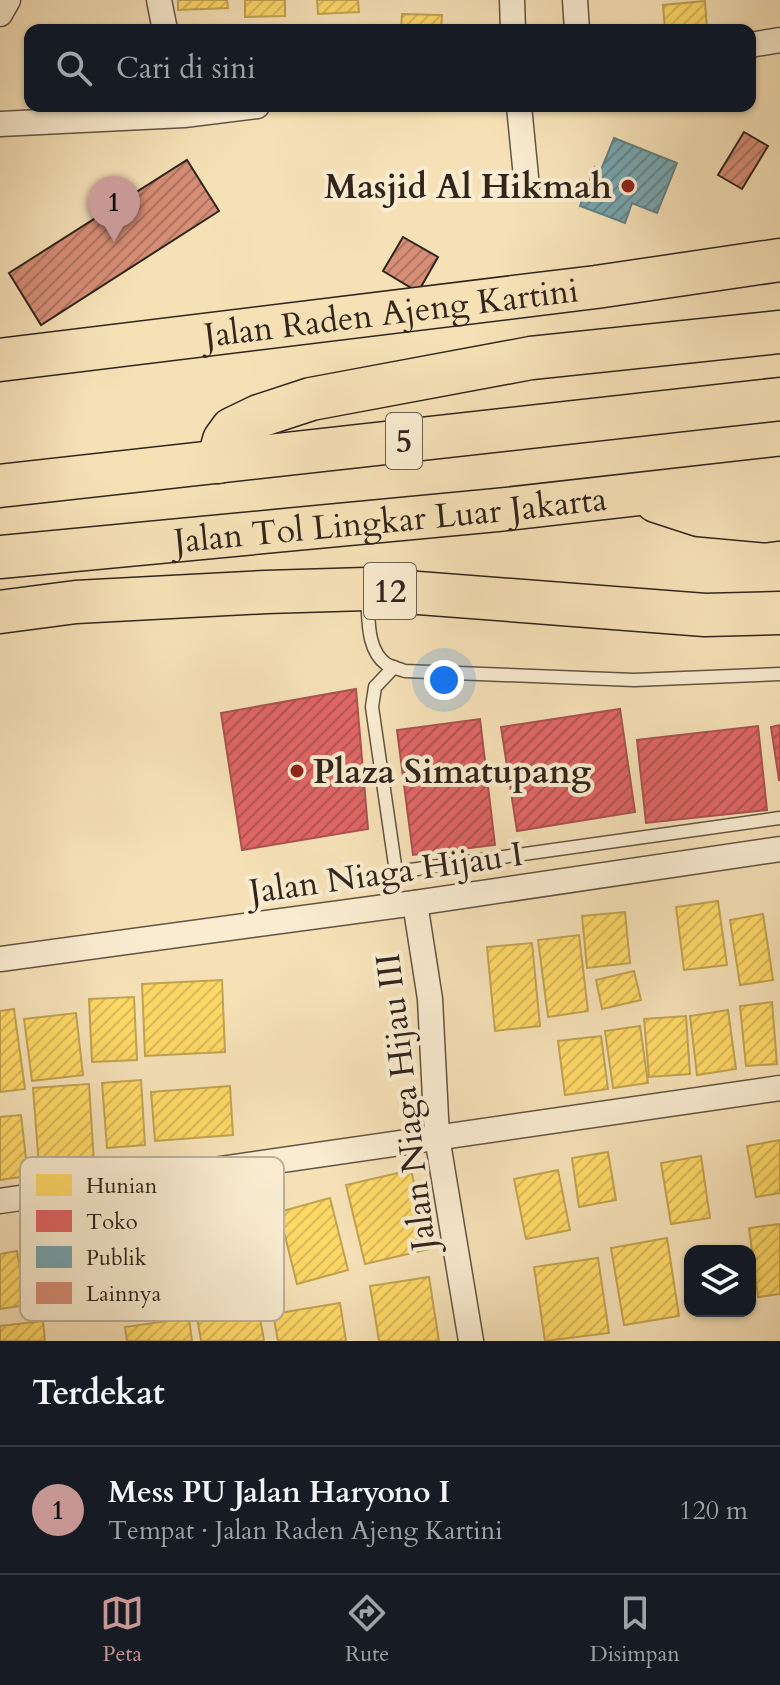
<!DOCTYPE html>
<html lang="id">
<meta charset="utf-8">
<style>
:root{--surface:#171b24;--page:#20242c;--text:#f1f3f6;--muted:#9ea1a6;--line:#363941;--accent:#c59692}
body{margin:0;font-family:Cardo,serif;background:var(--page);color:var(--text)}
.controls{position:absolute;right:24px;bottom:24px;display:grid;overflow:hidden;border-radius:16px;box-shadow:0 2px 6px #0004}
.controls button{width:72px;height:72px;display:grid;place-items:center;padding:0;border:0;border-bottom:2px solid var(--line);background:var(--surface);color:var(--text);font:40px sans-serif}
.you{position:absolute;left:444px;top:680px;width:28px;height:28px;margin:-20px;border:6px solid #fff;border-radius:50%;background:#1a73e8;box-shadow:0 0 0 12px #1a73e833}
.badge{display:grid;place-items:center;width:52px;height:52px;border-radius:50%;background:var(--accent);color:#111;font-size:26px;font-weight:700}
.pin{position:absolute;translate:-50% -66px;filter:drop-shadow(0 2px 4px #0008)}
.pin::after{content:'';position:absolute;top:42px;width:28px;height:24px;background:inherit;clip-path:polygon(0 0,100% 0,50% 100%)}
.list{margin:0;padding:0;list-style:none}
h2{display:flex;justify-content:space-between;align-items:center;height:104px;margin:0;padding:0 32px;font-size:34px}
h2 small{font-size:26px;font-weight:400;color:var(--muted)}
.list li{display:grid;grid-template-columns:52px 1fr auto;gap:24px;align-items:center;box-sizing:border-box;height:128px;padding:0 32px;border-top:2px solid var(--line)}
.list b{display:block;font-size:30px;white-space:nowrap}
.list p{margin:0;font-size:26px;white-space:nowrap;color:var(--muted)}
.list em{font-size:26px;font-style:normal;color:var(--muted)}
.icon{flex:none;width:44px;height:44px;fill:none;stroke:currentColor;stroke-width:2;stroke-linecap:round;stroke-linejoin:round}
.map{position:relative;flex:none;width:780px;height:1341px;overflow:hidden}
.search{position:absolute;background:var(--surface);box-shadow:0 2px 6px #0004;left:24px;right:24px;top:24px;height:88px;display:flex;align-items:center;gap:20px;box-sizing:border-box;padding:0 28px;border-radius:16px;color:var(--muted);font-size:30px}
.sheet{height:232px;background:var(--surface)}
nav{display:flex;justify-content:space-around;align-items:center;box-sizing:border-box;height:112px;border-top:2px solid var(--line);background:var(--surface);font-size:22px;color:var(--muted)}
nav a{display:grid;justify-items:center;gap:4px}
nav .on{color:var(--accent)}
.map>svg:first-child{display:block}
.homes{fill:url(#homes-hatch);stroke:#c1a350;stroke-width:2}
.shops{fill:url(#shops-hatch);stroke:#ac5250;stroke-width:2}
.public{fill:url(#public-hatch);stroke:#617f83;stroke-width:2}
.building{fill:url(#building-hatch);stroke:#31251c;stroke-width:2}
.lines{fill:none;stroke-linecap:round;stroke-linejoin:round}
.lane-casing{stroke:#625443;stroke-width:15}
.street-casing{stroke:#625443;stroke-width:27}
.highway-casing{stroke:#31251c;stroke-width:45}
.lane{stroke:#f9ecd0;stroke-width:12}
.street{stroke:#f9ecd0;stroke-width:24}
.highway{stroke:#f6e1b7;stroke-width:42}
.poi-dot{fill:#8f2418;stroke:#f9ecd0;stroke-width:3}
.labels{text-anchor:middle;stroke-width:8;stroke-linejoin:round;paint-order:stroke}
.shield{fill:#f9ecd0;stroke:#6d6152;stroke-width:2}
.shield-label{font-size:32px;font-weight:bold;fill:#31251c}
.poi-label{font-size:34px;font-weight:bold;fill:#31251c;stroke:#f9ecd0;text-anchor:end}
.street-label{font-size:34px;fill:#31251c;stroke:#f9ecd0}
.key{fill:#f9ecd0;stroke:#bdb09a;stroke-width:2}
.key-label{font-size:22px;fill:#31251c}
</style>
<div class="map">
<svg width="780" height="1341" viewBox="0 0 780 1341">
<defs>
<pattern id="homes-hatch" width="6" height="6" patternUnits="userSpaceOnUse" patternTransform="scale(2)"><rect width="6" height="6" fill="#ffd966"/><path d="M-1 1l2-2M0 6l6-6M5 7l2-2" fill="none" stroke="#dbba58"/></pattern>
<pattern id="shops-hatch" width="6" height="6" patternUnits="userSpaceOnUse" patternTransform="scale(2)"><rect width="6" height="6" fill="#e06666"/><path d="M-1 1l2-2M0 6l6-6M5 7l2-2" fill="none" stroke="#b65453"/></pattern>
<pattern id="public-hatch" width="6" height="6" patternUnits="userSpaceOnUse" patternTransform="scale(2)"><rect width="6" height="6" fill="#76a5af"/><path d="M-1 1l2-2M0 6l6-6M5 7l2-2" fill="none" stroke="#61868e"/></pattern>
<pattern id="building-hatch" width="6" height="6" patternUnits="userSpaceOnUse" patternTransform="scale(2)"><rect width="6" height="6" fill="#d78e76"/><path d="M-1 1l2-2M0 6l6-6M5 7l2-2" fill="none" stroke="#af7460"/></pattern>
</defs>
<rect width="100%" height="100%" fill="#f6e1b7"/>
<filter id="stains"><feTurbulence type="fractalNoise" baseFrequency=".0025" numOctaves="4"/><feColorMatrix values="0 0 0 0 .2 0 0 0 0 .09 0 0 0 0 .02 0 0 0 .5 -.17"/></filter>
<radialGradient id="worn" r=".72"><stop offset=".6" stop-color="#630" stop-opacity="0"/><stop offset="1" stop-color="#630" stop-opacity=".3"/></radialGradient>
<!-- homes -->
<g class="homes">
<polygon points="178,0 227,0 228,8 178,10"/>
<polygon points="245,0 285,0 285,16 245,17"/>
<polygon points="317,0 358,0 359,12 318,14"/>
<polygon points="705,1 707,30 665,30 663,5"/>
<polygon points="402,14 442,15 441,30 401,30"/>
<polygon points="718,901 727,965 684,970 676,907"/>
<polygon points="625,912 630,963 587,968 582,916"/>
<polygon points="763,914 773,980 740,985 730,920"/>
<polygon points="579,935 588,1011 548,1017 538,940"/>
<polygon points="532,943 540,1026 495,1031 487,947"/>
<polygon points="634,971 641,1000 602,1009 596,980"/>
<polygon points="222,980 225,1052 145,1056 142,984"/>
<polygon points="134,997 137,1060 92,1062 89,999"/>
<polygon points="772,1002 777,1064 746,1066 740,1006"/>
<polygon points="14,1009 25,1089 0,1092 0,1011"/>
<polygon points="728,1010 736,1069 697,1075 690,1016"/>
<polygon points="76,1013 83,1075 32,1081 24,1019"/>
<polygon points="686,1016 690,1074 649,1077 644,1019"/>
<polygon points="640,1026 648,1083 613,1088 605,1031"/>
<polygon points="601,1036 608,1089 565,1095 558,1041"/>
<polygon points="141,1080 145,1145 107,1148 102,1083"/>
<polygon points="89,1084 94,1163 39,1167 33,1088"/>
<polygon points="230,1086 233,1135 155,1141 151,1092"/>
<polygon points="21,1115 28,1176 0,1180 0,1117"/>
<polygon points="780,1140 780,1193 756,1197 747,1146"/>
<polygon points="608,1152 616,1200 579,1207 572,1158"/>
<polygon points="701,1156 710,1218 671,1224 661,1163"/>
<polygon points="411,1170 429,1249 365,1264 346,1185"/>
<polygon points="558,1170 570,1230 526,1239 514,1179"/>
<polygon points="330,1198 348,1270 297,1284 279,1212"/>
<polygon points="780,1224 780,1294 758,1297 749,1228"/>
<polygon points="667,1238 679,1316 624,1325 611,1248"/>
<polygon points="17,1251 26,1305 0,1309 0,1254"/>
<polygon points="598,1258 609,1333 545,1341 534,1267"/>
<polygon points="429,1277 439,1341 379,1341 370,1286"/>
<polygon points="340,1303 346,1341 278,1341 273,1314"/>
<polygon points="258,1306 264,1341 201,1341 197,1317"/>
<polygon points="189,1318 192,1341 127,1341 125,1327"/>
<polygon points="43,1321 45,1341 0,1341 0,1326"/>
</g>
<!-- shops -->
<g class="shops">
<polygon points="356,689 368,829 242,850 221,713"/>
<polygon points="620,709 635,812 517,831 501,727"/>
<polygon points="480,719 495,845 413,855 397,730"/>
<polygon points="780,725 780,780 779,780 771,727"/>
<polygon points="758,726 767,810 646,823 637,740"/>
</g>
<!-- public -->
<polygon class="public" points="614,138 677,163 657,213 632,203 625,223 580,206 595,167 601,170"/>
<!-- building -->
<g class="building">
<polygon points="744,132 768,146 742,189 718,175"/>
<polygon points="187,160 219,211 41,325 9,273"/>
<polygon points="403,237 438,257 418,292 383,271"/>
</g>
<g class="lines">
<defs>
<g id="lane">
<path d="M367,596C369,618 366,649 386,664C391,667 399,669 405,671L634,680L780,674"/>
<polyline points="394,667 375,687 372,707 396,872 780,818"/>
</g>
<g id="street">
<polyline points="159,0 165,30"/>
<polyline points="512,0 513,30"/>
<polyline points="575,0 577,30"/>
<polyline points="0,14 8,0"/>
<polyline points="750,45 780,40"/>
<polyline points="519,106 527,187"/>
<polyline points="0,124 184,115 257,106"/>
<polyline points="415,903 430,999 437,1137 471,1341"/>
<polyline points="0,959 415,903 780,849"/>
<polyline points="0,1201 780,1088"/>
</g>
<g id="highway">
<path id="s1" d="M0,360L596,287L780,260"/>
<polyline points="218,462 224,440 232,429 259,416 311,399 531,358 780,332"/>
<polyline points="0,486 780,399"/>
<polyline points="656,501 699,515 765,521 780,519"/>
<path id="s2" d="M0,557L497,510L780,478"/>
<polyline points="0,612 76,602 266,592 366,589 705,615 780,613"/>
</g>
</defs>
<!-- lane casing -->
<use href="#lane" class="lane-casing"/>
<!-- street casing -->
<use href="#street" class="street-casing"/>
<!-- highway casing -->
<use href="#highway" class="highway-casing"/>
<!-- lane -->
<use href="#lane" class="lane"/>
<!-- street -->
<use href="#street" class="street"/>
<!-- highway -->
<use href="#highway" class="highway"/>
</g>
<!-- markers -->
<g class="poi-dot">
<circle cx="628" cy="186" r="8"/>
<circle cx="297" cy="771" r="8"/>
</g>
<g class="labels">
<!-- shield labels -->
<g class="shield">
<rect x="386" y="413" width="36" height="56" rx="6"/>
<rect x="364" y="563" width="52" height="56" rx="6"/>
</g>
<g class="shield-label">
<text x="404" y="452">5</text>
<text x="390" y="602">12</text>
</g>
<!-- poi labels -->
<g class="poi-label">
<text x="612" y="198">Masjid Al Hikmah</text>
<text x="313" y="783" text-anchor="start">Plaza Simatupang</text>
</g>
<!-- street labels -->
<g class="street-label">
<text dy="12" stroke="none"><textPath href="#s1" startOffset="394">Jalan Raden Ajeng Kartini</textPath></text>
<text dy="12" stroke="none"><textPath href="#s2" startOffset="392">Jalan Tol Lingkar Luar Jakarta</textPath></text>
<text transform="translate(386 872) rotate(-8)" y="12">Jalan Niaga Hijau I</text>
<text transform="translate(405 1102) rotate(-97)" y="12">Jalan Niaga Hijau III</text>
</g>
</g>
<!-- legend -->
<rect x="20" y="1157" width="264" height="164" rx="12" class="key"/>
<rect x="36" y="1174" width="36" height="22" fill="#ffd966"/>
<rect x="36" y="1210" width="36" height="22" fill="#e06666"/>
<rect x="36" y="1246" width="36" height="22" fill="#76a5af"/>
<rect x="36" y="1282" width="36" height="22" fill="#d78e76"/>
<g class="key-label">
<text x="86" y="1193">Hunian</text>
<text x="86" y="1229">Toko</text>
<text x="86" y="1265">Publik</text>
<text x="86" y="1301">Lainnya</text>
</g>
<rect width="100%" height="100%" filter="url(#stains)"/>
<rect width="100%" height="100%" fill="url(#worn)"/>
</svg>
<div class="controls">
<button><svg class="icon" aria-label="layers" viewBox="0 0 24 24"><path d="M12 4l9 5-9 5-9-5zM3 14l9 5 9-5"/></svg></button>
</div>
<div class="you"></div>
<div class="pin badge" style="left:114px;top:242px">1</div>
<div class="search"><svg class="icon" aria-label="search" viewBox="0 0 24 24"><circle cx="10" cy="10" r="6"/><path d="M15 15l6 6"/></svg>Cari di sini</div>
</div>
<section class="sheet">
<h2>Terdekat<small></small></h2>
<ul class="list">
<li><span class="badge">1</span><div><b>Mess PU Jalan Haryono I</b><p>Tempat · Jalan Raden Ajeng Kartini</p></div><em>120 m</em></li>
</ul>
</section>
<nav>
<a class="on"><svg class="icon" aria-label="map" viewBox="0 0 24 24"><path d="M3 6l6-2 6 2 6-2v14l-6 2-6-2-6 2zM9 4v14M15 6v14"/></svg>Peta</a>
<a><svg class="icon" aria-label="directions" viewBox="0 0 24 24"><path d="M12 3l9 9-9 9-9-9zM9 14v-3h6M13 9l2 2-2 2"/></svg>Rute</a>
<a><svg class="icon" aria-label="saved" viewBox="0 0 24 24"><path d="M7 4h10v16l-5-4-5 4z"/></svg>Disimpan</a>
</nav>
